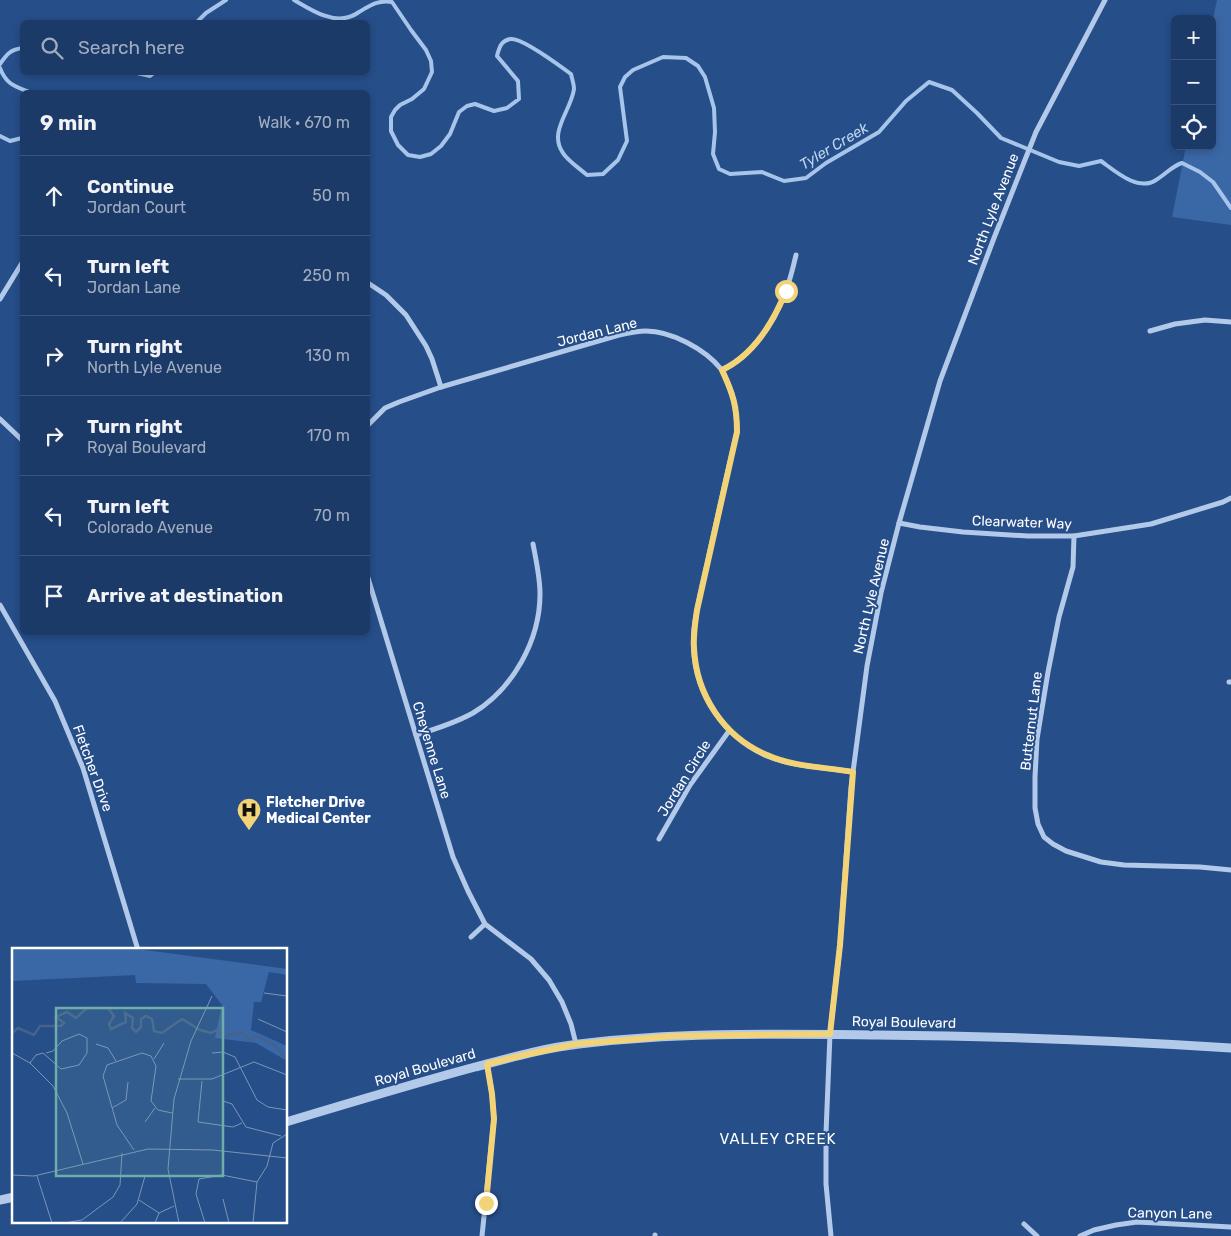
<!DOCTYPE html>
<meta charset="utf-8">
<style>
:root{--surface:#1c3a67;--page:#294570;--text:#f1f3f6;--muted:#a0adc0;--line:#3a547b}
body{margin:0;font-family:Rubik,sans-serif;background:var(--page);color:var(--text)}
.controls{position:absolute;right:15px;top:15px;display:grid;overflow:hidden;border-radius:8px;box-shadow:0 2px 8px #0003}
.controls button{width:45px;height:45px;display:grid;place-items:center;padding:0;border:0;border-bottom:1px solid var(--line);background:var(--surface);color:var(--text);font:25px sans-serif}
.stop{position:absolute;width:15px;height:15px;margin:-11px;border:4px solid #f2d377;border-radius:50%;background:#fff}
.stop.end{background:#f2d377;border-color:#fff;box-shadow:0 1px 5px #0008}
.list{margin:0;padding:0;list-style:none}
h2{display:flex;justify-content:space-between;align-items:center;height:65px;margin:0;padding:0 20px;font-size:21px}
h2 small{font-size:16px;font-weight:400;color:var(--muted)}
.list li{display:grid;grid-template-columns:32px 1fr auto;gap:15px;align-items:center;box-sizing:border-box;height:80px;padding:0 20px;border-top:1px solid var(--line)}
.list b{display:block;font-size:19px;white-space:nowrap}
.list p{margin:0;font-size:16px;white-space:nowrap;color:var(--muted)}
.list em{font-size:16px;font-style:normal;color:var(--muted)}
.icon{flex:none;width:28px;height:28px;fill:none;stroke:currentColor;stroke-width:2;stroke-linecap:round;stroke-linejoin:round}
.map{position:relative;flex:none;width:1231px;height:1236px;overflow:hidden}
.search{position:absolute;background:var(--surface);box-shadow:0 2px 8px #0003;left:20px;top:20px;width:350px;height:55px;display:flex;align-items:center;gap:12px;box-sizing:border-box;padding:0 18px;border-radius:8px;color:var(--muted);font-size:19px}
.panel{position:absolute;background:var(--surface);box-shadow:0 2px 8px #0003;left:20px;top:90px;width:350px;height:545px;border-radius:8px}
.map>svg:first-child{display:block}
.green{fill:#3a67a6}
.lines{fill:none;stroke-linecap:round;stroke-linejoin:round}
.stream{stroke:#a7c4ea;stroke-width:4}
.minor{stroke:#b3c9e9;stroke-width:5}
.tertiary{stroke:#b3c9e9;stroke-width:9}
.route{stroke:#f2d377;stroke-width:6}
.labels{text-anchor:middle;stroke-width:4;stroke-linejoin:round;paint-order:stroke}
.street-label{font-size:14px;fill:#fff;stroke:#264e89}
.poi-label{font-size:14px;font-weight:bold;fill:#fff;stroke:#264e89;text-anchor:start}
.water-label{font-size:15px;font-style:italic;fill:#bed4f0;stroke:#264e89}
.neighbourhood-label{font-size:15px;letter-spacing:1px;fill:#fff;stroke:#264e89}
.inset-river{fill:none;stroke:#45628c;stroke-width:2.5}
.inset-road{fill:none;stroke:#7d95b8;stroke-width:1}
.view{fill:#6fada8;fill-opacity:0.15;stroke:#6fada8;stroke-width:2.5}
.inset-edge{fill:none;stroke:#fff;stroke-width:2.5}
</style>
<div class="map">
<svg width="1231" height="1236" viewBox="0 0 1231 1236">
<rect width="100%" height="100%" fill="#264e89"/>
<!-- green -->
<polygon class="green" points="1217,0 1231,0 1231,225 1172,217 1186,146 1212,146 1212,23"/>
<g class="lines">
<!-- stream -->
<g class="stream">
<path d="M294,0C310,9 330,23 349,17C353,16 356,14 359,12C371,5 378,0 392,2L411,30L426,50L431,61L432,72L424,89L412,99L400,105L395,110L391,117V131L398,145L408,155L420,157L431,154L441,146L450,134L459,112L467,106L475,104L494,111L507,108L519,99L518,81L497,56C499,48 501,40 511,39C523,38 560,66 571,74C572,79 574,84 574,89C571,111 548,132 563,153C567,160 580,169 587,175L603,174L618,160L627,141L620,87L625,77L633,70L663,57L686,58L698,66L705,77L714,108L715,132L713,154L719,169L730,174L762,172L784,181L806,178L826,163L879,132L906,101L929,82L952,90L977,113L1001,138L1059,162L1079,166L1101,161C1115,171 1138,192 1156,180C1166,174 1172,166 1182,163L1200,172L1213,182L1231,208"/>
<polyline points="197,22 206,13 226,0"/>
<path d="M0,64C7,54 10,50 22,48"/>
<path d="M0,68C6,84 14,86 29,92"/>
<polyline points="133,72 150,76 155,72"/>
<polyline points="0,136 10,141 22,138"/>
</g>
<!-- minor -->
<g class="minor">
<polyline points="368,283 386,295 406,315 426,346 432,359 441,387"/>
<polyline points="0,299 22,263"/>
<polyline points="1150,331 1175,324 1205,320 1231,322"/>
<path d="M722,370C752,356 773,324 785,293C790,281 793,268 796,255"/>
<polyline points="0,419 22,440"/>
<path d="M368,425L385,408L399,402L441,387L619,335C628,333 637,331 646,331C671,331 705,349 721,369C724,373 725,378 728,383C735,399 737,414 737,432C727,473 718,514 709,555C704,579 697,604 694,629C689,683 717,734 767,756C793,767 825,767 853,772"/>
<polyline points="899,523 920,527 963,532 1028,536 1074,536 1151,524 1223,502 1231,498"/>
<polyline points="1074,536 1073,567 1059,617 1048,672 1037,739 1035,777 1035,808 1038,824 1044,837 1053,844 1066,851 1101,862 1124,865 1200,867 1231,870"/>
<polyline points="368,578 453,857 468,891 485,924 531,959 549,980 562,1002 571,1024 576,1044"/>
<polyline points="0,605 55,701 83,768 138,950"/>
<polyline points="1229,682 1231,682"/>
<path d="M416,735C436,729 455,723 473,713C513,689 540,640 540,594C540,577 536,560 533,544"/>
<polyline points="659,839 690,785 729,731"/>
<polyline points="471,937 485,924"/>
<polyline points="1024,1224 1037,1236"/>
<polyline points="655,1235 655,1236"/>
<polyline points="482,1236 494,1119 492,1094 487,1064"/>
<polyline points="831,1236 826,1184 826,1133 830,1034 840,945 851,787 867,666 881,593 899,523 940,381 994,238 1036,132 1105,0"/>
<polyline points="1080,1236 1094,1230 1116,1225 1137,1222 1231,1227"/>
</g>
<!-- tertiary -->
<g class="tertiary">
<path d="M286,1122C349,1103 412,1084 475,1067C509,1058 544,1048 579,1044C677,1032 777,1034 876,1035C995,1036 1113,1040 1231,1048"/>
<polyline points="0,1200 14,1197"/>
</g>
</g>
<g class="lines">
<!-- route -->
<path class="route" d="M486,1203L494,1119L492,1094L487,1064L524,1055L576,1044L674,1036L830,1034L840,945L853,772C825,767 793,767 767,755C724,737 696,695 694,648C693,636 695,623 697,610L737,432C737,406 733,394 722,370C754,355 773,323 786,291"/>
</g>
<!-- icons -->
<defs>
<symbol id="hospital-pin" viewBox="-11 -11 22 30"><path d="M0 17L-7.5 6A9.5 9.5 0 1 1 7.5 6Z" fill="#f2d377" stroke="#264e89"/><path d="M-5-5h3v3.5h4V-5h3V5h-3V1.5h-4V5h-3Z" fill="#111"/></symbol>
</defs>
<g fill-rule="evenodd">
<use href="#hospital-pin" x="235" y="796" width="28" height="38"/>
</g>
<g class="labels">
<!-- street labels -->
<g class="street-label">
<text transform="translate(993 209) rotate(-69)" y="5">North Lyle Avenue</text>
<text transform="translate(597 332) rotate(-14)" y="5">Jordan Lane</text>
<text transform="translate(1022 522) rotate(2)" y="5">Clearwater Way</text>
<text transform="translate(871 596) rotate(-77)" y="5">North Lyle Avenue</text>
<text transform="translate(1031 721) rotate(-83)" y="5">Butternut Lane</text>
<text transform="translate(432 750) rotate(73)" y="5">Cheyenne Lane</text>
<text transform="translate(93 768) rotate(70)" y="5">Fletcher Drive</text>
<text transform="translate(684 778) rotate(-58)" y="5">Jordan Circle</text>
<text transform="translate(904 1022) rotate(1)" y="5">Royal Boulevard</text>
<text transform="translate(425 1067) rotate(-16)" y="5">Royal Boulevard</text>
<text transform="translate(1170 1213) rotate(1)" y="5">Canyon Lane</text>
</g>
<!-- poi labels -->
<g class="poi-label">
<text x="266" y="807">Fletcher Drive<tspan x="266" dy="16">Medical Center</tspan></text>
</g>
<!-- water labels -->
<g class="water-label">
<text transform="translate(834 146) rotate(-31)" y="5">Tyler Creek</text>
</g>
<!-- neighbourhood labels -->
<g class="neighbourhood-label">
<text x="778" y="1144">VALLEY CREEK</text>
</g>
</g>
<!-- overview -->
<g transform="translate(12 948)">
<rect width="275" height="275" fill="#264e89"/>
<path d="M0,0H118L275,21V27L257,24L249,54H242L239,82L275,98V113L244,95L203,90L210,57L194,36L124,35L123,27L1,33Z" fill="#3a67a6"/>
<path class="inset-river" d="M0,85L6,80L22,87L28,78H49L52,75L44,69L55,64L64,70L75,60H96L102,68L97,76L99,81L114,74L113,65L121,70L120,80L124,84L129,79V71L134,68L140,71L142,83L150,85L170,71L188,82L199,85L205,82L212,89L229,84L237,92L245,88L262,97L275,111"/>
<path class="inset-road" d="M252,45L275,48M246,71L275,84M84,96L96,100L104,113M0,105L18,115L41,138L55,165L71,216M200,105L211,104L223,109L245,152L256,159L275,162M142,111L152,95M18,115L24,107L31,105L49,121L67,117L75,105V90L67,86L50,93L41,103L34,105M166,131H200L242,114L275,127M190,133L186,174L221,179L230,175M211,153L220,156L234,179L269,188M100,160L114,152L116,134M133,174L143,160M122,202L105,177L91,128L95,117L130,105L139,108L144,118L139,153L146,162L160,165M0,227L22,228L136,201L201,202L275,210M25,228L40,275M211,251L217,275M127,252L147,265M52,275L70,272L101,249L108,237L110,205M108,275L125,256L133,228M143,275L147,265L162,258M167,275L156,221L162,151L179,93L200,48M193,275L184,246L187,231L210,227L245,234M241,275L245,234L255,218L261,195L275,186"/>
<path class="view" d="M44,60H211V228H44Z"/>
<rect width="275" height="275" class="inset-edge"/>
</g>
</svg>
<div class="controls">
<button>+</button>
<button>−</button>
<button><svg class="icon" aria-label="locate" viewBox="0 0 24 24"><circle cx="12" cy="12" r="6"/><path d="M12 2v4M12 18v4M2 12h4M18 12h4"/></svg></button>
</div>
<div class="stop" style="left:786px;top:291px"></div>
<div class="stop end" style="left:486px;top:1203px"></div>
<div class="search"><svg class="icon" aria-label="search" viewBox="0 0 24 24"><circle cx="10" cy="10" r="6"/><path d="M15 15l6 6"/></svg>Search here</div>
<section class="panel">
<h2>9 min<small>Walk · 670 m</small></h2>
<ul class="list">
<li><svg class="icon" aria-label="ahead" viewBox="0 0 24 24"><path d="M12 20V5M6 11l6-6 6 6"/></svg><div><b>Continue</b><p>Jordan Court</p></div><em>50 m</em></li>
<li><svg class="icon" aria-label="left" viewBox="0 0 24 24"><path d="M17 20v-9H6M10 6l-5 5 5 5"/></svg><div><b>Turn left</b><p>Jordan Lane</p></div><em>250 m</em></li>
<li><svg class="icon" aria-label="right" viewBox="0 0 24 24"><path d="M7 20v-9h11M14 6l5 5-5 5"/></svg><div><b>Turn right</b><p>North Lyle Avenue</p></div><em>130 m</em></li>
<li><svg class="icon" aria-label="right" viewBox="0 0 24 24"><path d="M7 20v-9h11M14 6l5 5-5 5"/></svg><div><b>Turn right</b><p>Royal Boulevard</p></div><em>170 m</em></li>
<li><svg class="icon" aria-label="left" viewBox="0 0 24 24"><path d="M17 20v-9H6M10 6l-5 5 5 5"/></svg><div><b>Turn left</b><p>Colorado Avenue</p></div><em>70 m</em></li>
<li><svg class="icon" aria-label="arrive" viewBox="0 0 24 24"><path d="M6 21V4h12l-3 4 3 4H6"/></svg><div><b>Arrive at destination</b></div></li>
</ul>
</section>
</div>
